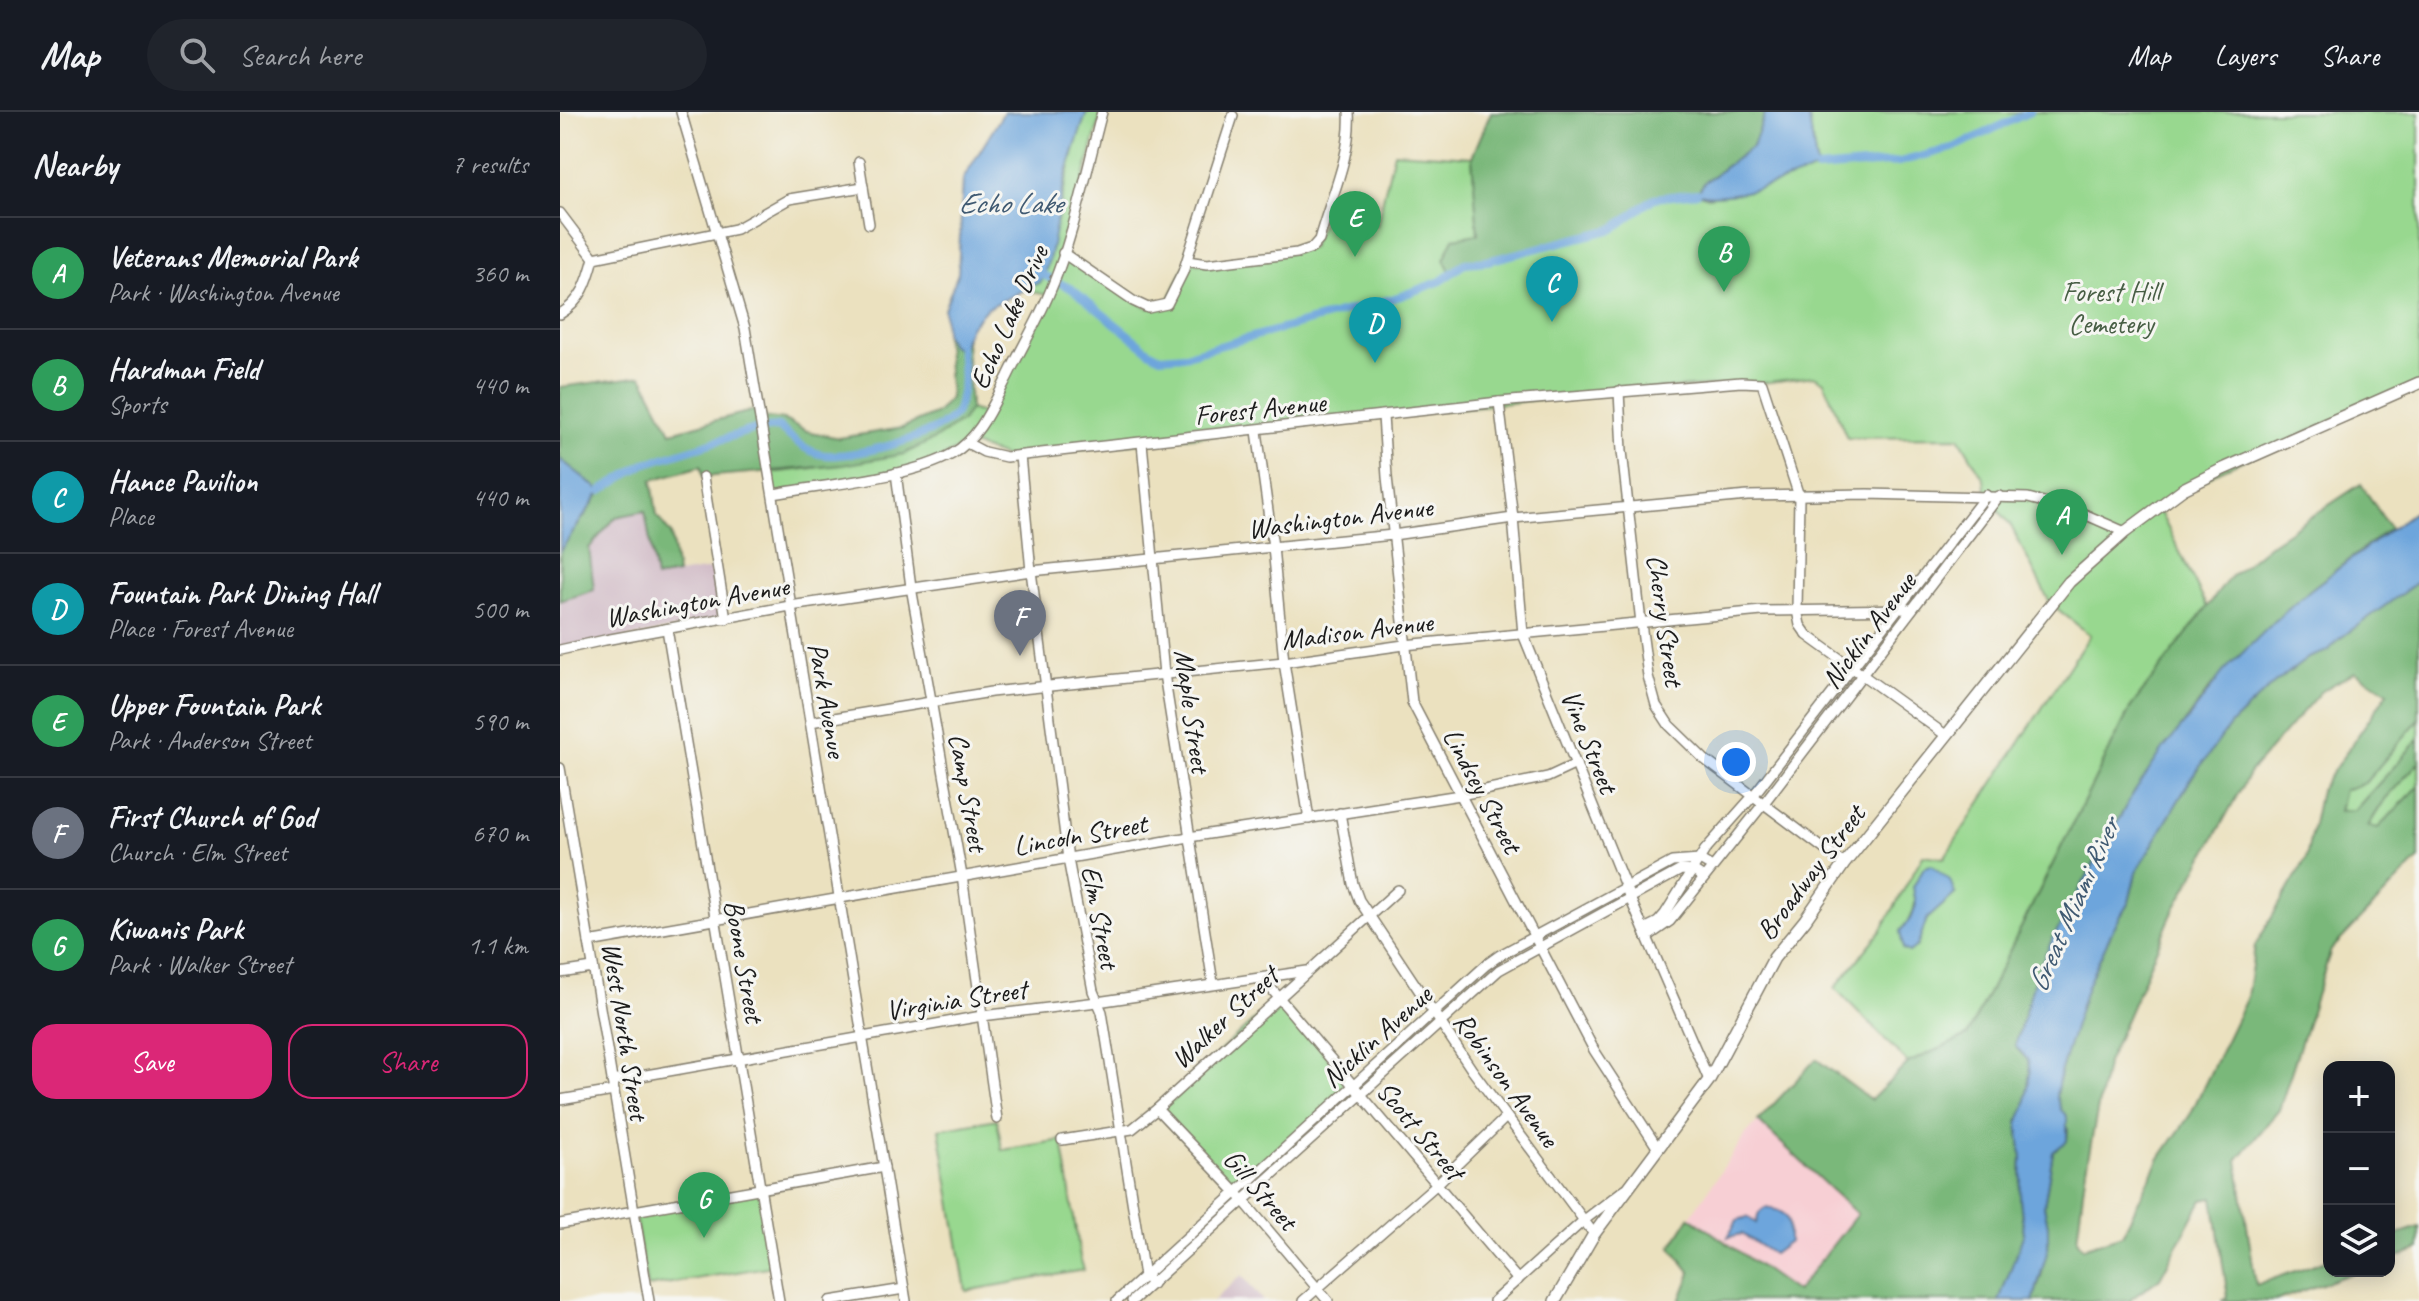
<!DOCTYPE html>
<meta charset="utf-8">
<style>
:root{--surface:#171b24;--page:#20242c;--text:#f1f3f6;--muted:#9ea1a6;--line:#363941;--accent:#db2777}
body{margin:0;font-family:Caveat,sans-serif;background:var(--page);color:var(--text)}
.controls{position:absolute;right:24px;bottom:24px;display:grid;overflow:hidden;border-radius:16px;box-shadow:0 4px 20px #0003}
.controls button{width:72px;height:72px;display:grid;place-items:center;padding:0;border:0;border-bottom:2px solid var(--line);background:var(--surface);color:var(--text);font:40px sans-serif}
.you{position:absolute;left:1176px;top:650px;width:28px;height:28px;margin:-20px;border:6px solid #fff;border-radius:50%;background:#1a73e8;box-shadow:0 0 0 12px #1a73e833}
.badge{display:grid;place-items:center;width:52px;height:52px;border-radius:50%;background:var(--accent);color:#fff;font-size:26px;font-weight:700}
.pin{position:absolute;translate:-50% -66px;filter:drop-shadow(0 2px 4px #0008)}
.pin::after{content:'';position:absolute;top:42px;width:28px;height:24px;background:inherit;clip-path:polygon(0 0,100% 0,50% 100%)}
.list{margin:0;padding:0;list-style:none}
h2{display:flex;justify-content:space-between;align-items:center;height:104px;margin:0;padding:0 32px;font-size:34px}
h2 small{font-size:26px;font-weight:400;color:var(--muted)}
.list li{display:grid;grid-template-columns:52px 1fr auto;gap:24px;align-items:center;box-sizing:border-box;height:112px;padding:0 32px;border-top:2px solid var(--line)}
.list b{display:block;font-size:30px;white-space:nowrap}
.list p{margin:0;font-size:26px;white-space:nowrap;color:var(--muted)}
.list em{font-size:26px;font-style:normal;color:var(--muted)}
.actions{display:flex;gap:16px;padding:24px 32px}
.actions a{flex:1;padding:18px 0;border:2px solid var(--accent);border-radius:24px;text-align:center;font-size:28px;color:var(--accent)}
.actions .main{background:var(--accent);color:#fff}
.icon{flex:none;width:44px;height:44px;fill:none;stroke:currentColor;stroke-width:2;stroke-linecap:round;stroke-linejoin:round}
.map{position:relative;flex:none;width:1859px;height:1189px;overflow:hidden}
header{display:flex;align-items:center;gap:48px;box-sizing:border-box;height:112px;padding:0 40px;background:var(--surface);border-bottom:2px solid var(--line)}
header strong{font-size:38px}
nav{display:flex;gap:44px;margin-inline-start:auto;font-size:28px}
.search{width:560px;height:72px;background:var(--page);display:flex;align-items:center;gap:20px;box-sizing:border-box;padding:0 28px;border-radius:44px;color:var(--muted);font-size:30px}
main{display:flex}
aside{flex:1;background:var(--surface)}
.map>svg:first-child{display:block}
.built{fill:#f7cfd4}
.industrial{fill:#d2bdc8}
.green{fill:#98d88f;stroke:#5a7a56;stroke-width:2;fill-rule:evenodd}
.forest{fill:#7ab87a;stroke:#4b6a4b;stroke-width:2;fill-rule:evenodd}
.water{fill:#6da5dc;stroke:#44607c;stroke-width:2}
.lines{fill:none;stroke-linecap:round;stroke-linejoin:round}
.canal{stroke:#6da5dc;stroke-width:8}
.minor-casing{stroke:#847e6e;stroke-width:12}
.major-casing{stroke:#847e6e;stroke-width:14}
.minor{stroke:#fff;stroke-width:9}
.major{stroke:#fff;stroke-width:11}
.labels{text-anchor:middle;stroke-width:6;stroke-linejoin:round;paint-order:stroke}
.park-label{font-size:28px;fill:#475e44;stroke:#f6f6f2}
.street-label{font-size:28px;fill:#1c1c1c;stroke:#f6f6f2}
.water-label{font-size:30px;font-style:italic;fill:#405a72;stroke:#f6f6f2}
</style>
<header>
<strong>Map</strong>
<div class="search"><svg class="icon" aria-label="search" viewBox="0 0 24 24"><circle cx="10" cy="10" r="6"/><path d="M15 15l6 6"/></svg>Search here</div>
<nav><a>Map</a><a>Layers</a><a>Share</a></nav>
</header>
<main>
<aside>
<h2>Nearby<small>7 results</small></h2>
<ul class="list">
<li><span class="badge" style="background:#2e9e5b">A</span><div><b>Veterans Memorial Park</b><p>Park · Washington Avenue</p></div><em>360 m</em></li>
<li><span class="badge" style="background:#2e9e5b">B</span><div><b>Hardman Field</b><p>Sports</p></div><em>440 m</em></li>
<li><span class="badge" style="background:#0f9aa8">C</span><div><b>Hance Pavilion</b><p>Place</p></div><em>440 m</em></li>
<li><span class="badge" style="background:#0f9aa8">D</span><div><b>Fountain Park Dining Hall</b><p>Place · Forest Avenue</p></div><em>500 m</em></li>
<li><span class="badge" style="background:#2e9e5b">E</span><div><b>Upper Fountain Park</b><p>Park · Anderson Street</p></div><em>590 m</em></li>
<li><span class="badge" style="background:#6b7280">F</span><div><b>First Church of God</b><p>Church · Elm Street</p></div><em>670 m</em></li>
<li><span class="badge" style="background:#2e9e5b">G</span><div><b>Kiwanis Park</b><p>Park · Walker Street</p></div><em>1.1 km</em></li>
</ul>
<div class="actions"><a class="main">Save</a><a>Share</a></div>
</aside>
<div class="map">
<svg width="1859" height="1189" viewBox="0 0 1859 1189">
<rect width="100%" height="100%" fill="#f6f6f2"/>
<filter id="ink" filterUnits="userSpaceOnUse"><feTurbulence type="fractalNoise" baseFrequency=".0125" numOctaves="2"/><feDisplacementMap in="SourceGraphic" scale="16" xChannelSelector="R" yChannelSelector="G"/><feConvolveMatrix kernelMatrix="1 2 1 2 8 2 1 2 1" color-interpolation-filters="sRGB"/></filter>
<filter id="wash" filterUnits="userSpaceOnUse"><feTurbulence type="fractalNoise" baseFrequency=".006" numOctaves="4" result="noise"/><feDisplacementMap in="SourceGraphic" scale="32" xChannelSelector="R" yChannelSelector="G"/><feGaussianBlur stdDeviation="1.8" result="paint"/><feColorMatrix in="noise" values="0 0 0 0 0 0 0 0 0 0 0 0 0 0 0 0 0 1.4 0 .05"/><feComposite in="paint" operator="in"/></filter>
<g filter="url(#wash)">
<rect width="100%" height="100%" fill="#ebe1bf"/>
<!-- built -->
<polygon class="built" points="1198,1009 1297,1102 1235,1181 1130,1105 1186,1022"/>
<!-- industrial -->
<g class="industrial">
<polygon points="86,399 96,465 158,456 166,507 0,538 0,489 34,478 29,436 55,405"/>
<polygon points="682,1163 703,1189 653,1189"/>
</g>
<!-- green -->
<g class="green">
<path d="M527,0H542L503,141L588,196L607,192L627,149L647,152L751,136L766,101L817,113L834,40L912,45L918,122L905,151L927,149L1053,117L1094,86L1137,81L1148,85L1180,80L1257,57L1249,7L1245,0H1859V271L1661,358L1598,396L1647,495L1571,595L1407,924L1348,951L1275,876L1321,819L1363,743L1384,746L1530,523L1490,491L1450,412L1426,383L1424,367L1399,325L1287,326L1264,270L1254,264L1202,271L1059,279L446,345L407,331L371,352L214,382L210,361C265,355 377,345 410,297L428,303L488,183L462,178L481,170C498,113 506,56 527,0ZM1354,775L1395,782L1367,807L1357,834L1340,819C1354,804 1357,795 1354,775Z"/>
<polygon points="1859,607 1859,627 1794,699 1779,699 1783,678 1805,671"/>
<polygon points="1859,650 1859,674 1818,716 1808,715 1825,687"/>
<polygon points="718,886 795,972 677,1081 597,997"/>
<polygon points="437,1007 442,1038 502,1028 520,1145 524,1158 406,1179 379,1017"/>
<polygon points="200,1076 213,1154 87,1175 74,1099"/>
</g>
<!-- forest -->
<g class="forest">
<polygon points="931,0 1206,0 1193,34 1145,70 1137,81 1094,87 1053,117 927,149 905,151 891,161 884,147 894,126 918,122 912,45"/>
<polygon points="385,221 391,233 401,238 406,229 410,297 402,309 375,327 344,342 283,353 143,365 141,354 92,368 97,404 111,422 117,462 96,466 85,399 56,405 29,436 34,478 0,489 0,439 41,380 0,347 0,275 82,264 111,320 199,297 201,305 224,308 247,319 279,326 342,316 377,301 390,286"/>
<polygon points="1801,372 1830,416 1750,478 1714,510 1649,577 1571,685 1493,826 1476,863 1455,934 1468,948 1470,961 1465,995 1458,1011 1462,1046 1460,1087 1464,1121 1439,1189 1120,1189 1131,1161 1111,1135 1130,1105 1236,1180 1297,1102 1198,1009 1256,947 1311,988 1348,951 1407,924 1571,595 1670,465 1713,430"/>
<path d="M1859,469V607L1805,671L1784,678L1779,699L1795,698L1859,627V650L1825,687L1808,714L1818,716L1859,674V747L1771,838L1719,998L1677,1048L1696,1173L1769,1147V1159H1798L1715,1189H1662L1668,1186L1653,1086L1642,1088L1600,1166L1571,1187V1189H1473L1482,1161L1488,1114L1484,1094L1493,1040L1507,1029L1508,1018L1496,984L1500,961L1527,874L1553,817L1569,790L1576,761L1631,667L1671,612L1712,573L1748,546L1768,539L1779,527ZM1795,560L1828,580L1760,678L1746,747L1695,834L1687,885L1630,1003L1600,1046L1562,1123L1523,1136L1517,1128L1525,1063L1546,953L1611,804L1690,660L1760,580Z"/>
<polygon points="1859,1115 1859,1137 1829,1148 1829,1125"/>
</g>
<!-- water -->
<g class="water">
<path d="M444,0H527C516,30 506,59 500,90C494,117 493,144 481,170L427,196L410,215L400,238L391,233L385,221L384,197L398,161L403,67Z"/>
<path d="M1206,0H1245L1249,7L1257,57C1229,67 1165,92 1137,81L1145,70L1193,34Z"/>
<polygon points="0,347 41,379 0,439"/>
<polygon points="1859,396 1859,469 1779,527 1768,539 1748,546 1712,573 1671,612 1631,667 1576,761 1569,790 1553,817 1527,874 1500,961 1496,984 1501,998 1507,1004 1507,1029 1493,1040 1484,1094 1488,1114 1488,1137 1474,1186 1473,1189 1439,1189 1464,1121 1460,1087 1462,1046 1458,1011 1465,995 1470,961 1468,948 1455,934 1476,863 1493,826 1571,685 1604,636 1630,605 1663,560 1714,510 1750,478"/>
<polygon points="1371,753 1390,768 1395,782 1367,807 1357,834 1349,840 1343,837 1340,819 1352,805 1356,792 1353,775 1364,755"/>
<path d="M1205,1096C1230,1098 1229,1108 1229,1130L1213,1142L1182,1122L1168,1125L1177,1108L1188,1105L1196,1111L1199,1101Z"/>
</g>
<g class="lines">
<!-- canal -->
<g class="canal">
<polyline points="1257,57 1339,50 1393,36 1470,0"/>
<polyline points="477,160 512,177 589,239 600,245 626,243 838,185 881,169 905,151 927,149 1053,117 1094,86 1137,81"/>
<path d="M41,379L84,352L192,318L218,315C231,325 244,338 259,342C284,349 384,324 396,300C407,278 402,251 399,227"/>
</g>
</g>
</g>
<g filter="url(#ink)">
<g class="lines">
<defs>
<g id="minor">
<polyline points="121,0 185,216 346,1189"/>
<polyline points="299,50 309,112"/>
<path d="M0,101L34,146C28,169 22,189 0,202"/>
<polyline points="503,141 573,189 588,196 607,192 623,160 673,4"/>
<polyline points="34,146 176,117 229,87 303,75"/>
<path d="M627,149L647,152L737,141L752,136L759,128C770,87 792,43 789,0"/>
<polyline points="1059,279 1062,339 1081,511 1088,564 1096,593 1109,613 1144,647 1284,752"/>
<polyline points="939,290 953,406 963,522 1070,786 1149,968"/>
<polyline points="823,304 827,365 852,590 1034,938 1097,1035"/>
<polyline points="697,319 713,435 724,550 749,707"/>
<polyline points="407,331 424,340 446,345 939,290 1181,270 1202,271 1239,384 1237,498 1240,513 1247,523 1387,624"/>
<polyline points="582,331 604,562 653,871"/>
<polyline points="460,344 471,459 508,747 533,879 542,900 584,1164 592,1172"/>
<polyline points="336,361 351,475 402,764 437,1007"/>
<polyline points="143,365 166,507"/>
<path d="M214,382C263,373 350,366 392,342C421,325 433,292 448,264C461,237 477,210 489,182C514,125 526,60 542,0"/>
<polyline points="107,517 219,1189"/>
<polyline points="0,538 45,528 230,494 471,459 833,423 953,406 1188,384 1307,382 1468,386 1515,398 1565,420"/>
<polyline points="250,610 431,580 724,550 844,533 1202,499 1352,497"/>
<polyline points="0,656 89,1189"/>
<polyline points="780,701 793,772 799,788 912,958 1034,1122"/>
<polyline points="1084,817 1098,810 1105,802 1145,738 1193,684 1426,383"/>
<polyline points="1087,825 1110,809 1204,691 1439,384"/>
<polyline points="29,830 629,725 900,683 988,665 1016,652"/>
<polyline points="0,861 33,856"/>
<polyline points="698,867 709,874 958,1168"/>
<polyline points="52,969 422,904 537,890 747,859"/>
<polyline points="0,988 54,979"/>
<polyline points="597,997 677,1081 768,1189"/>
<polyline points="502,1028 572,1017 597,997 838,778"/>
<polyline points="0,1112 324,1055"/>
<polyline points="270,1189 344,1177"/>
<polyline points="557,1189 926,853 940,843 1112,750 1140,748 1152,755"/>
<polyline points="572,1189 939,858 1121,758 1133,759 1144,766"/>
<polyline points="743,1189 877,1072 946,1005"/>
<polyline points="934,1189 1023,1109 1065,1077"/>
</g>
<polyline id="major" points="995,1189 1034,1122 1149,968 1214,846 1245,808 1284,752 1509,470 1565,420 1623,377 1661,358 1859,271"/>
</defs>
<!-- minor casing -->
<use href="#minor" class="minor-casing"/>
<!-- major casing -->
<use href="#major" class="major-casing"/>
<!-- minor -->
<use href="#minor" class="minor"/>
<!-- major -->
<use href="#major" class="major"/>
</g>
</g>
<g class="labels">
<!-- park labels -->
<g class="park-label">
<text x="1551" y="189">Forest Hill<tspan x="1551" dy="32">Cemetery</tspan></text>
</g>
<!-- street labels -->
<g class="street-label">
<text transform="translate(448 205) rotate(-66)" y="10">Echo Lake Drive</text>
<text transform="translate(700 296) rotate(-6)" y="10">Forest Avenue</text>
<text transform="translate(780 405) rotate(-7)" y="10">Washington Avenue</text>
<text transform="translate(137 489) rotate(-10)" y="10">Washington Avenue</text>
<text transform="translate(1106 508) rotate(82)" y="10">Cherry Street</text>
<text transform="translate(797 518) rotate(-7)" y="10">Madison Avenue</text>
<text transform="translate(1308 518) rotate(-53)" y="10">Nicklin Avenue</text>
<text transform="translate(268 588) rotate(80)" y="10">Park Avenue</text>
<text transform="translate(633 599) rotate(82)" y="10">Maple Street</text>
<text transform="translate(1030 629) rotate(68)" y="10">Vine Street</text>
<text transform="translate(923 678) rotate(62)" y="10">Lindsey Street</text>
<text transform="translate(409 680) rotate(80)" y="10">Camp Street</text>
<text transform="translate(520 722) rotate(-10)" y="10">Lincoln Street</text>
<text transform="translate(1250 760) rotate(-53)" y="10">Broadway Street</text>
<text transform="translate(541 805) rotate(79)" y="10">Elm Street</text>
<text transform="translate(185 849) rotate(80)" y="10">Boone Street</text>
<text transform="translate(396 887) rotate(-9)" y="10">Virginia Street</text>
<text transform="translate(664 905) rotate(-43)" y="10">Walker Street</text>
<text transform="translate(66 919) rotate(81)" y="10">West North Street</text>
<text transform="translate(816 924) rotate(-42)" y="10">Nicklin Avenue</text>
<text transform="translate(947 967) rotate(54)" y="10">Robinson Avenue</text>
<text transform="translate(861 1018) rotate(50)" y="10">Scott Street</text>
<text transform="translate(701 1077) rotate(49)" y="10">Gill Street</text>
</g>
<!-- water labels -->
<g class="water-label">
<text x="450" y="101">Echo Lake</text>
<text transform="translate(1513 793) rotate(-66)" y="10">Great Miami River</text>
</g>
</g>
</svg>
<div class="controls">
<button>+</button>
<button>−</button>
<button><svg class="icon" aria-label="layers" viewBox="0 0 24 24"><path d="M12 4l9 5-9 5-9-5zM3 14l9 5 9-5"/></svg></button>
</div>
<div class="you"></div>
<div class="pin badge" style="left:1502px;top:443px;background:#2e9e5b">A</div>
<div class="pin badge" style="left:1164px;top:180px;background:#2e9e5b">B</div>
<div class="pin badge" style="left:992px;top:210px;background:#0f9aa8">C</div>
<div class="pin badge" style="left:815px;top:251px;background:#0f9aa8">D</div>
<div class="pin badge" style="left:795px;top:145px;background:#2e9e5b">E</div>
<div class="pin badge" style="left:460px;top:544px;background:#6b7280">F</div>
<div class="pin badge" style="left:144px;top:1126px;background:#2e9e5b">G</div>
</div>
</main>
